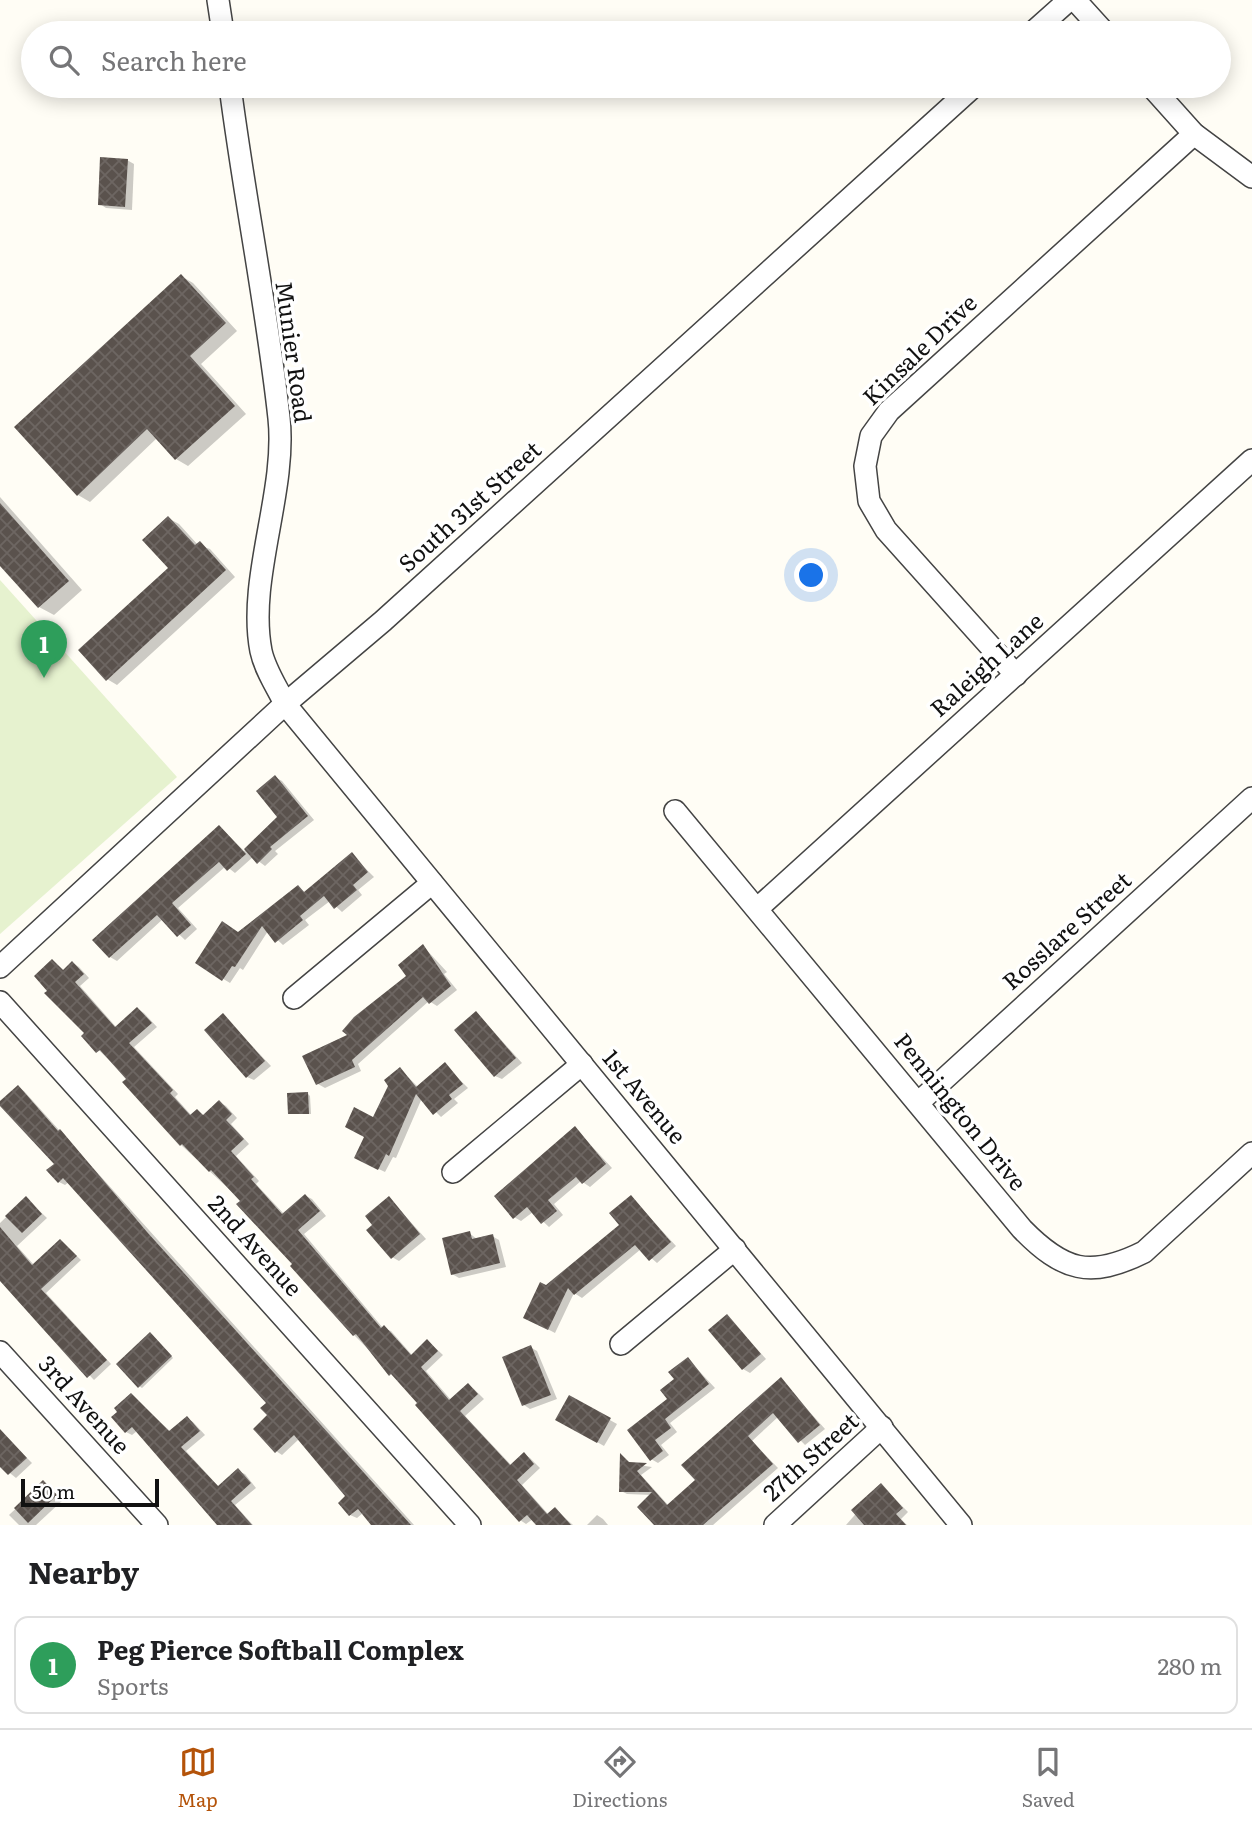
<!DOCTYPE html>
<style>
:root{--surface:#fff;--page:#f6f6f6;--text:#202124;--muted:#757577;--line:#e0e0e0;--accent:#b45309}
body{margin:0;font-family:Literata,serif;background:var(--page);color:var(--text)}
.scale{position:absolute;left:21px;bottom:18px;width:138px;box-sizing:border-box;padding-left:7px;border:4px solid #111;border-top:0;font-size:19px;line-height:24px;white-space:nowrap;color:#111;-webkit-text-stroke:5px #fff;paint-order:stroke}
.you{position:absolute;left:812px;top:576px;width:24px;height:24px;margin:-18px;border:5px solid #fff;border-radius:50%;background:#1a73e8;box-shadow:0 0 0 10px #1a73e833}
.badge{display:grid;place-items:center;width:46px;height:46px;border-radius:50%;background:var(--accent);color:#fff;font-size:23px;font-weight:700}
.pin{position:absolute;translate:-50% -58px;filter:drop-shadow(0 2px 4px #0008)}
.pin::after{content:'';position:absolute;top:37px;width:24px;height:21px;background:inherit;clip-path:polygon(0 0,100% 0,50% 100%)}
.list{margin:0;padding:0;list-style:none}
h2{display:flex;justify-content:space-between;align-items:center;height:91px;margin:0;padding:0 28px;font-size:30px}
h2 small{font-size:23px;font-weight:400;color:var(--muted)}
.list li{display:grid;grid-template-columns:46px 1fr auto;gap:21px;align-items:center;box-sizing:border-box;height:98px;margin:0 14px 14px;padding:0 14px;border:2px solid var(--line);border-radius:14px}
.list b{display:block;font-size:26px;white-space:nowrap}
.list p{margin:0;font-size:23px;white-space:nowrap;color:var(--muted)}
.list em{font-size:23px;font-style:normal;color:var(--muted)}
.icon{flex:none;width:38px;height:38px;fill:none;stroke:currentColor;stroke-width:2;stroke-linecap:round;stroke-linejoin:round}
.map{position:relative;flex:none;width:1252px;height:1525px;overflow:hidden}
.search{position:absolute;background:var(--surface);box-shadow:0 4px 18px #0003;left:21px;right:21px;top:21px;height:77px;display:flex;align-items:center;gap:18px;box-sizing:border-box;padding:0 24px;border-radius:38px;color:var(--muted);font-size:26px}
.sheet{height:203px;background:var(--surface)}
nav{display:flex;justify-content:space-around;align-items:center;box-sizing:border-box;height:98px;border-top:2px solid var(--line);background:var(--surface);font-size:19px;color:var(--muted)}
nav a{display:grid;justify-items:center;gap:4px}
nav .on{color:var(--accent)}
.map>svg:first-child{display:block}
.pitch{fill:#e6f2cf}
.shadow{fill:#0003}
.building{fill:url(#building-cross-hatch)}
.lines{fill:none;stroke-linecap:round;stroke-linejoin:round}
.minor-casing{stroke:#444;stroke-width:24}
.minor{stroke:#fff;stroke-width:21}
.labels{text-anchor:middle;stroke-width:7;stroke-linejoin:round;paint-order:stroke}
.street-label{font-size:23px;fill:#111;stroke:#fff}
</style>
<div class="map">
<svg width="1252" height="1525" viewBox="0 0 1252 1525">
<defs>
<pattern id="building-cross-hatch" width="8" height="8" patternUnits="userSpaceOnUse" patternTransform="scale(1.75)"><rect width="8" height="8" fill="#5a524d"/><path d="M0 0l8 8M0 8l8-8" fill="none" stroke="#6d6662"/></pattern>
</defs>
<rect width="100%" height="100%" fill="#fffdf5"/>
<!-- pitch -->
<polygon class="pitch" points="0,580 177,777 0,934"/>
<!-- shadow -->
<g class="shadow">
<polygon points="127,160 134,164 132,210 106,208 100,204"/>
<polygon points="181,276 193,283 237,331 201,364 246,414 188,466 176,459 157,438 90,502 78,495"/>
<polygon points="0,497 82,590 54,615 39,607 0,563"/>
<polygon points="168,518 179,524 198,545 210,549 235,577 117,685 107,679 171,568"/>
<polygon points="275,777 282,781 314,820 275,851 278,854 265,866 253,857 235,873 226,866 178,908 197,929 185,940 163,919 117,961 110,957 220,827 244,851 279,817"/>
<polygon points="352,855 374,877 358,890 362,895 342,912 330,901 305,920 309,925 283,945 268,931 243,970 240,968 230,983 197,963 298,887 306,893"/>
<polygon points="423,946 447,972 444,974 457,990 437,1006 429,1001 358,1064 361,1071 325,1088 318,1084 350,1036 409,976"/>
<polygon points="53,961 65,971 73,963 79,967 89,978 80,986 117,1028 138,1009 144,1013 157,1027 134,1047 178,1094 175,1097 192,1116 197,1111 205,1116 219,1102 226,1106 237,1118 231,1124 249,1144 236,1156 259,1181 256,1184 284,1214 306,1196 312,1199 326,1216 304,1234 383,1328 391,1331 412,1355 428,1341 443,1355 426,1371 451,1400 468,1385 474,1389 484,1399 465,1416 512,1466 524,1454 530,1458 540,1468 522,1485 549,1515 555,1509 573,1525 538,1525 533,1519 526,1524 520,1520 398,1379 354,1335 242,1201 181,1145 129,1079 84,1036 86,1034"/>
<polygon points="477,1013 522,1063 502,1079 495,1076"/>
<polygon points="223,1015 271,1066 254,1080 247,1077"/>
<polygon points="445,1065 468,1088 454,1099 458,1103 441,1117 422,1098 396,1158 393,1157 385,1172 362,1161 374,1119 400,1069 418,1087"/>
<polygon points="18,1087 24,1091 414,1525 375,1525 363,1513 357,1518 350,1515 348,1496 299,1439 282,1455 276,1451 268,1404 69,1182 65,1185 59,1182 56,1164 0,1103"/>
<polygon points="308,1094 310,1096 311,1114 290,1113"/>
<polygon points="575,1128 612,1168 590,1187 581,1181 554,1204 563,1215 549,1227 533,1212 521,1221 514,1217"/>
<polygon points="631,1197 676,1246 657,1263 641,1249 582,1298 574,1293 555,1333 532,1321 546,1287 621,1225"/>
<polygon points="26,1198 47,1218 17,1246 34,1265 61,1241 81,1260 46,1293 111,1364 94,1380 0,1280 0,1223"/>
<polygon points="389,1198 426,1239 399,1261 392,1257 374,1225"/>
<polygon points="469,1233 477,1239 492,1236 499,1240 506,1267 459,1278 452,1274"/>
<polygon points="727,1316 766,1359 750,1373 743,1369"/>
<polygon points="153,1336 173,1358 142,1388 139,1386"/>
<polygon points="530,1347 537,1351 557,1399 530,1409 524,1405"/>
<polygon points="688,1359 715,1388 670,1423 677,1432 661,1445 669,1455 658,1463 651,1459 629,1430 670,1400"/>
<polygon points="781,1380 825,1429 805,1445 778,1417 752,1441 778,1468 713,1525 656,1525 652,1495 627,1494 621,1491 622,1456 631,1464 652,1467 641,1475 669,1506 697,1480"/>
<polygon points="131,1395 171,1432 187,1418 193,1422 205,1435 186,1451 219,1487 238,1471 245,1474 256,1488 235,1505 253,1525 222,1525 137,1431 132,1435 126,1432"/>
<polygon points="569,1397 617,1424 604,1446 557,1419"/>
<polygon points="1,1432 32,1463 16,1478 0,1465"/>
<polygon points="44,1482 63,1500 36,1525 19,1525 9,1515"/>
<polygon points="881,1485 908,1512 901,1519 907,1525 846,1525"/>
<polygon points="597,1515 603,1519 608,1525 587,1525"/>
</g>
<!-- building -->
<g class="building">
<polygon points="100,157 128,159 125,207 98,205"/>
<polygon points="181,274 226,323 190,356 235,406 175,460 147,429 77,496 14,427"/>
<polygon points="0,503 69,581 38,608 0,566"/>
<polygon points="168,516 195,545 200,541 226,570 106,681 78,650 168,568 142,540"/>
<polygon points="275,775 308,816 270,847 272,849 257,864 244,849 277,817 256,791"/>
<polygon points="219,825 246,854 227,871 219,862 172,903 191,925 177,937 157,915 109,958 92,940"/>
<polygon points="352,852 368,872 353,885 357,890 334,909 324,896 300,916 303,920 275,943 262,926 235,967 232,966 222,981 195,963 222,921 238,932 298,885 304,892"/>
<polygon points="423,944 451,986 429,1004 423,997 352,1060 355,1067 316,1085 302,1056 347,1035 342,1031 354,1017 406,976 398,965"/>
<polygon points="52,959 63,970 72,961 84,974 75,982 115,1027 137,1007 152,1023 129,1043 173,1090 170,1093 190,1115 197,1109 203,1115 219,1100 232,1114 226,1120 244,1139 231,1151 254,1177 251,1179 282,1214 305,1194 320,1211 298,1230 381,1328 384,1325 411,1355 427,1339 438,1351 421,1367 449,1400 468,1383 478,1394 460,1411 510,1465 524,1452 534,1464 517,1480 547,1514 555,1507 571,1525 536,1525 527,1515 519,1522 415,1405 417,1403 391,1374 389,1376 356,1334 353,1336 290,1266 292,1264 236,1204 240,1201 211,1170 209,1172 182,1144 180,1146 122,1082 126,1079 100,1050 96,1053 81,1036 84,1033 44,993 47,991 34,976"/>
<polygon points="476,1011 516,1058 494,1077 454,1030"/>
<polygon points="223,1013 265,1061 246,1078 204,1030"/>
<polygon points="445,1062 463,1084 449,1095 452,1099 433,1115 416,1094 389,1156 386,1154 378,1170 354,1158 364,1137 345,1127 354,1107 373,1117 388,1086 384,1080 400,1067 416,1087"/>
<polygon points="18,1085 58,1131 60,1129 147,1232 411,1525 371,1525 358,1509 349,1516 338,1503 345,1496 294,1435 275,1453 253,1429 267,1415 260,1408 266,1403 63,1178 58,1183 46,1170 54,1164 0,1106 0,1101"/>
<polygon points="308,1092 309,1114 288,1114 287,1093"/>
<polygon points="575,1126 606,1164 582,1184 576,1177 548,1200 557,1211 541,1224 527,1207 513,1219 494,1196"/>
<polygon points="631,1195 671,1242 649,1261 635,1245 574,1295 568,1288 548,1330 523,1318 540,1282 546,1285 619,1225 609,1213"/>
<polygon points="26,1196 42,1214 22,1233 5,1216"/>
<polygon points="389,1196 420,1234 391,1259 366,1230 372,1225 365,1216"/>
<polygon points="0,1227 32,1265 60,1239 77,1256 41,1289 107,1360 87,1378 0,1281"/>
<polygon points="470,1231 472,1239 493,1234 500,1263 451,1275 442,1238"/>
<polygon points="727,1314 761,1354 742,1370 708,1330"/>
<polygon points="150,1332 172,1356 138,1388 116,1364"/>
<polygon points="531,1345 551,1395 522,1406 502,1357"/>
<polygon points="688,1357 709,1384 665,1419 671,1428 655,1440 663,1451 650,1461 627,1430 667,1399 660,1390 674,1379 668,1372"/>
<polygon points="781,1377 820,1425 798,1443 773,1413 748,1436 773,1464 703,1525 654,1525 637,1507 652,1492 619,1492 620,1453 629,1462 647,1463 637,1471 667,1505 695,1480 681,1465"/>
<polygon points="131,1393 169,1431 187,1416 200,1431 181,1447 218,1486 238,1468 251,1483 231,1501 252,1525 217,1525 132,1427 125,1433 111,1417 117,1412 114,1408"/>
<polygon points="569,1395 611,1418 597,1443 555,1420"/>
<polygon points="0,1429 27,1458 8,1475 0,1467"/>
<polygon points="43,1480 57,1495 28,1523 14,1508"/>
<polygon points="881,1483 903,1508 896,1514 906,1525 864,1525 851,1510"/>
</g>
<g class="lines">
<defs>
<g id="minor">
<polyline points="218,0 223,33"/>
<polyline points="1075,0 1105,33"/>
<polyline points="1032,33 1069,0"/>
<path d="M230,86C244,196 267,307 279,418C287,492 247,579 261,651C265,670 277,687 285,704L961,1525"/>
<polyline points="1151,86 1194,134 1252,177"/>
<polyline points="1016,675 886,530 869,501 865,466 871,436 889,411 1194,134"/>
<path d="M675,811L1022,1229C1063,1271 1090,1279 1144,1252L1252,1153"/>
<polyline points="758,908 1252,460"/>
<polyline points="0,967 285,704 383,621 974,86"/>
<polyline points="294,998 432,883"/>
<polyline points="0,1002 470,1525"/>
<polyline points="918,1103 1252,798"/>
<polyline points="453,1172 582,1064"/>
<polyline points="621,1344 735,1249"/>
<polyline points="0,1352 157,1525"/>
<polyline points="775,1525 882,1427"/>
</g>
</defs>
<!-- minor casing -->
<use href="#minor" class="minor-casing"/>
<!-- minor -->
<use href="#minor" class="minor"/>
</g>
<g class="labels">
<!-- street labels -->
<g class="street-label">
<text transform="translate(920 350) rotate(-44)" y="8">Kinsale Drive</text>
<text transform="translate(293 352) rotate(82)" y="8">Munier Road</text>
<text transform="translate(470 507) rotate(-42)" y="8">South 31st Street</text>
<text transform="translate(987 665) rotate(-42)" y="8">Raleigh Lane</text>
<text transform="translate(1067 931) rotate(-42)" y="8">Rosslare Street</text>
<text transform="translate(644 1097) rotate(50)" y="8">1st Avenue</text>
<text transform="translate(960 1112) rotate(51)" y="8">Pennington Drive</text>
<text transform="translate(255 1246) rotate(48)" y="8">2nd Avenue</text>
<text transform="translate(84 1405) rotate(48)" y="8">3rd Avenue</text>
<text transform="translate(811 1457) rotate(-42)" y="8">27th Street</text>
</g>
</g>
</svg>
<div class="scale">50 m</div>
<div class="you"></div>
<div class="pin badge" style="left:44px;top:678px;background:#2e9e5b">1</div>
<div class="search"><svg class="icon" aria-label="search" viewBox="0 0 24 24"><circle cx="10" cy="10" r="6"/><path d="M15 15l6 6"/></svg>Search here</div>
</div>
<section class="sheet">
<h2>Nearby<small></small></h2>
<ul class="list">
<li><span class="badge" style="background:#2e9e5b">1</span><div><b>Peg Pierce Softball Complex</b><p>Sports</p></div><em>280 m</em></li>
</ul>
</section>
<nav>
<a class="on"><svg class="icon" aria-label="map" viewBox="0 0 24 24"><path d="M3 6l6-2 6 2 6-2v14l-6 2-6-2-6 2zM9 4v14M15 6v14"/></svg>Map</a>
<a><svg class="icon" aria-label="directions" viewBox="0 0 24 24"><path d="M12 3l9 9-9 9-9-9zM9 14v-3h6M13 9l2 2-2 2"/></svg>Directions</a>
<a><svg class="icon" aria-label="saved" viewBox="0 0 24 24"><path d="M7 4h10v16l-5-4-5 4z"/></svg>Saved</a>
</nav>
